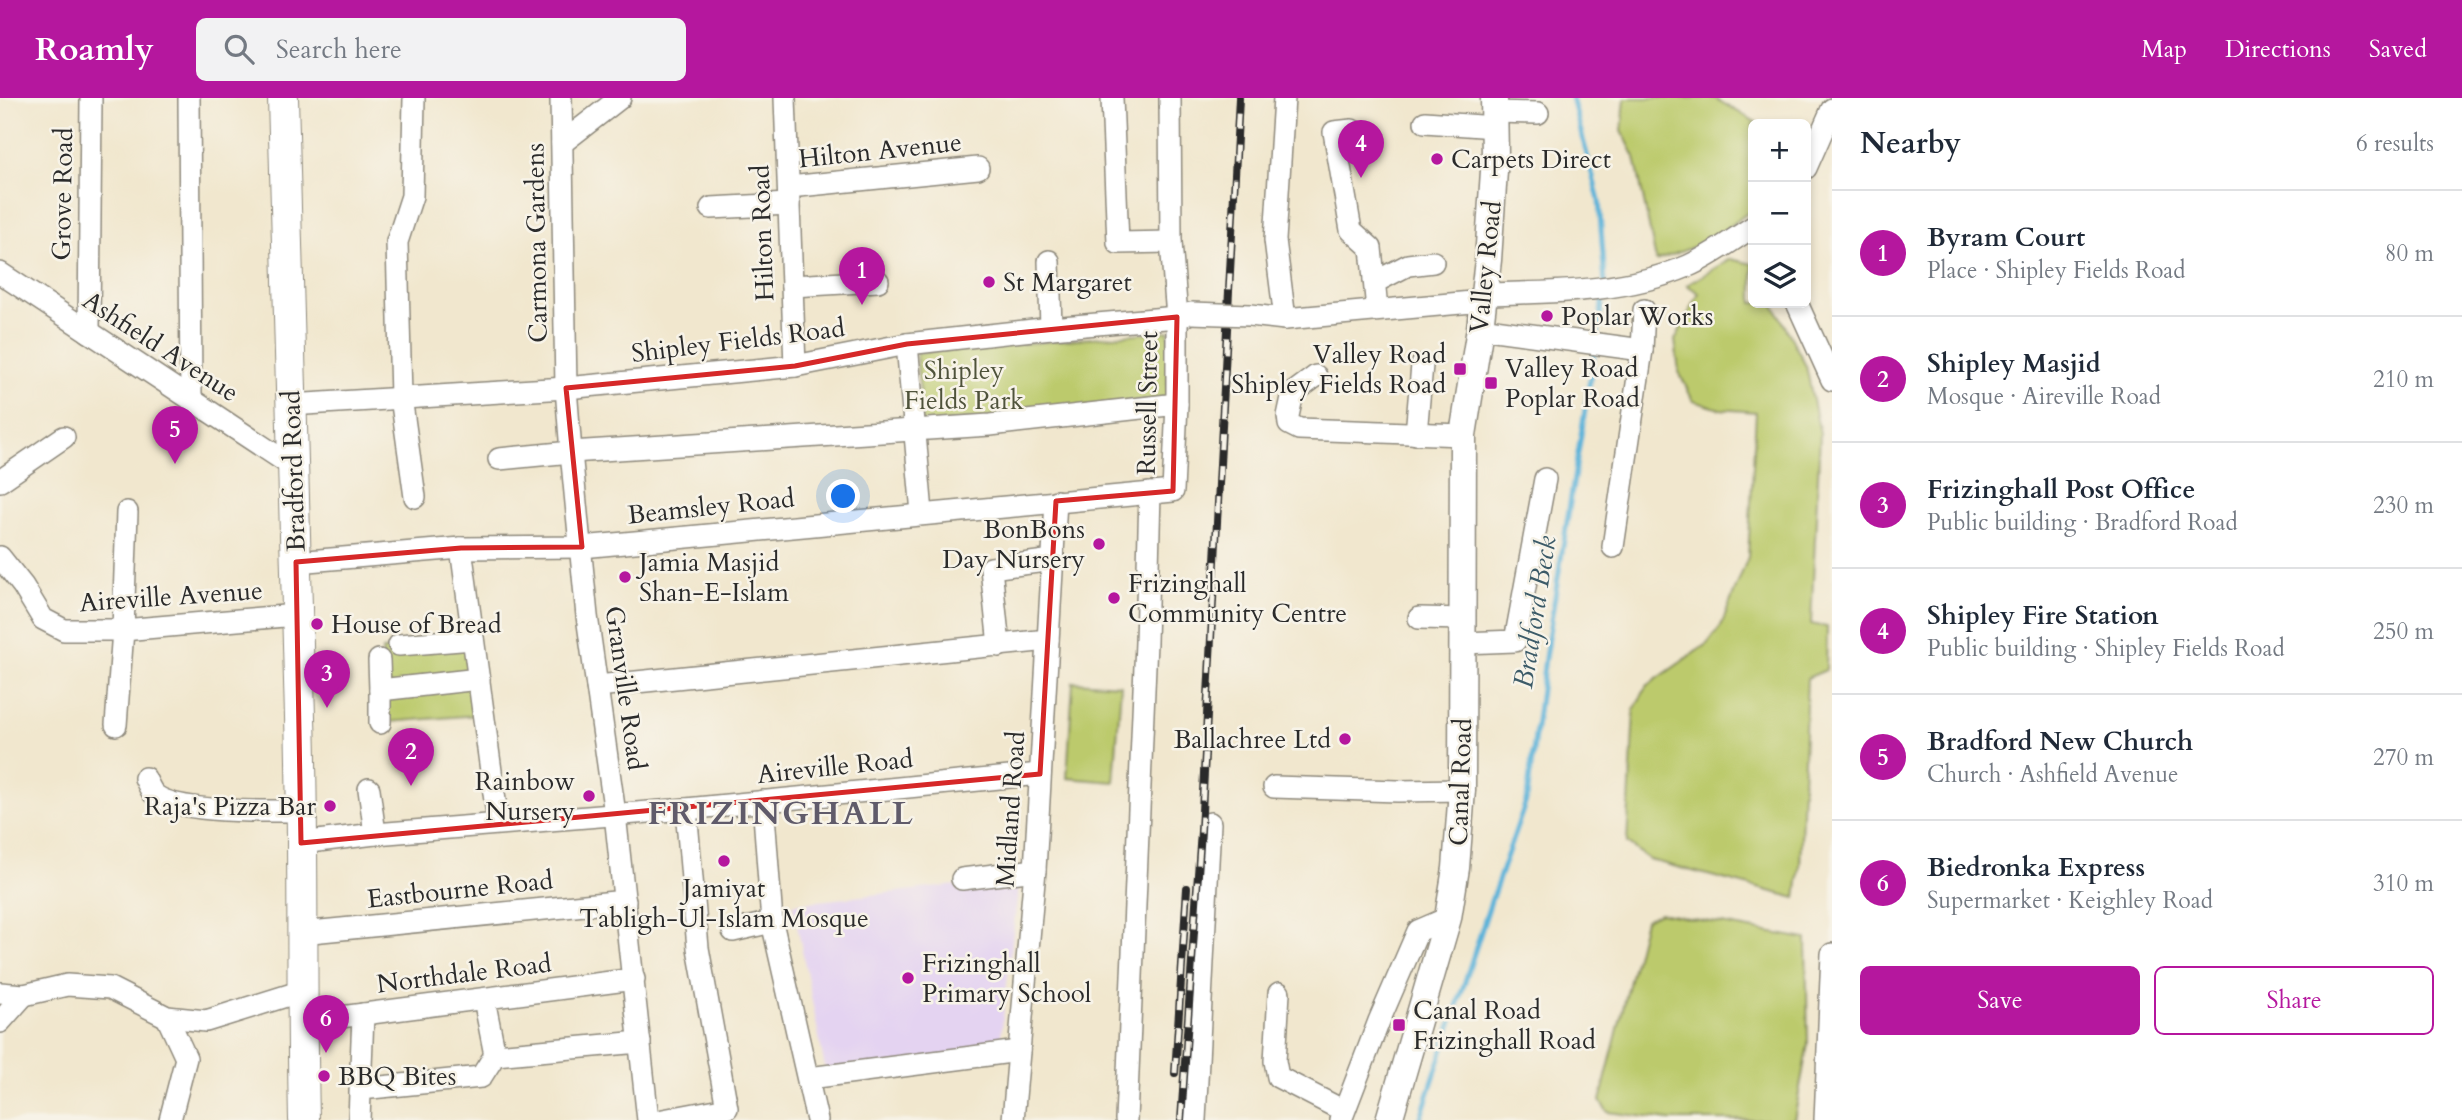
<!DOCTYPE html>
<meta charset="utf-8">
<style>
:root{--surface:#fff;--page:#f2f2f3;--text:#1f2937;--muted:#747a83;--line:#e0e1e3;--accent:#b5179e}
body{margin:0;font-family:Cardo,serif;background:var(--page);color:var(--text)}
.controls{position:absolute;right:21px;top:21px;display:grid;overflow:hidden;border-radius:10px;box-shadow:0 4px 10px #0003}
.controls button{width:63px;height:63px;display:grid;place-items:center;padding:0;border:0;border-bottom:2px solid var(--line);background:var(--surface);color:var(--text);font:35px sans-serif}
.you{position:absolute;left:844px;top:399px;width:24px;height:24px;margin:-18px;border:5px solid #fff;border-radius:50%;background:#1a73e8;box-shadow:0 0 0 10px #1a73e833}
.badge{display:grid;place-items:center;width:46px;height:46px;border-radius:50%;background:var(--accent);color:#fff;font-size:23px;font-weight:700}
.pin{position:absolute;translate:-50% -58px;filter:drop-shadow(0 2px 4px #0008)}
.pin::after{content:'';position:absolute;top:37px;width:24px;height:21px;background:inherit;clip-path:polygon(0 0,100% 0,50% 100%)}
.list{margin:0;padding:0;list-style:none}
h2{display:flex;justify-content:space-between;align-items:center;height:91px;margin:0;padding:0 28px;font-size:30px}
h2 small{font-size:23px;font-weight:400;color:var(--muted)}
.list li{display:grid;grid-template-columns:46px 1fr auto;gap:21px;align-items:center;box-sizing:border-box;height:126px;padding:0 28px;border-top:2px solid var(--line)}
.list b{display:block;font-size:26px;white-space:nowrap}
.list p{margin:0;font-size:23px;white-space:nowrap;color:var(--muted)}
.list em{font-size:23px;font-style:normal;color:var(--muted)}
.actions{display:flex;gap:14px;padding:21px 28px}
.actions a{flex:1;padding:16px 0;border:2px solid var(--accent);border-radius:10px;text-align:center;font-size:24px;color:var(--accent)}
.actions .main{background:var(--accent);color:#fff}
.icon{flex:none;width:38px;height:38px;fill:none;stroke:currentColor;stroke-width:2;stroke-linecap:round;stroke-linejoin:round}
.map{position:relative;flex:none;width:1832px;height:1022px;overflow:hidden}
header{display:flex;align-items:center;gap:42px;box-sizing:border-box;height:98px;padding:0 35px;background:var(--accent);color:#fff}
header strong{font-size:33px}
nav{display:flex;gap:38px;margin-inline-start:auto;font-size:24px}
.search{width:490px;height:63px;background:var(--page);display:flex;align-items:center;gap:18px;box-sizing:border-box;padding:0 24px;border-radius:10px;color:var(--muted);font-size:26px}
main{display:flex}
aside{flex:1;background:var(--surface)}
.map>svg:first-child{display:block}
.built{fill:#e4d3f1}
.green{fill:#bcca6c;stroke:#747a4c;stroke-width:2}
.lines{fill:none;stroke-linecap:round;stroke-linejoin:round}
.stream{stroke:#5cb3d9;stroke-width:5}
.minor-casing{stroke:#8e897c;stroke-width:24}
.major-casing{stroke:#8e897c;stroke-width:29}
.highway-casing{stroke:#8e897c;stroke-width:32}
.minor{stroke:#fff;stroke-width:21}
.major{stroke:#fff;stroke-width:26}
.highway{stroke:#fff;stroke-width:30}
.rail-casing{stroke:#2b2b2b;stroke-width:8}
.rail{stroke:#f7f3e8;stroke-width:5;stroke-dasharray:16;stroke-linecap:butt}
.minor-bridge-casing{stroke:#8e897c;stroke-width:24;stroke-linecap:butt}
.minor-bridge{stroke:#fff;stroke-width:21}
.marked{fill:none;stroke:#d62828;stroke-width:5;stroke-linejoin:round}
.poi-dot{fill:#b5179e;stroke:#f7f3e8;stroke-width:2.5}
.labels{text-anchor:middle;stroke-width:5;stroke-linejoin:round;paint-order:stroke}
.street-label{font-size:26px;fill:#2b2b2b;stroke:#f7f3e8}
.poi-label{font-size:26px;fill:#2b2b2b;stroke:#f7f3e8;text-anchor:start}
.park-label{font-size:26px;fill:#4f533b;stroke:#f7f3e8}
.water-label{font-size:28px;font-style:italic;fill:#3c5b68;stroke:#f7f3e8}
.district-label{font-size:33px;font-weight:bold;letter-spacing:2px;fill:#605b6a;stroke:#f7f3e8}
</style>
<header>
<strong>Roamly</strong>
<div class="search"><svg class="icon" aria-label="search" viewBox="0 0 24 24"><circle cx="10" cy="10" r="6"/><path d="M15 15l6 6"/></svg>Search here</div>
<nav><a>Map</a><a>Directions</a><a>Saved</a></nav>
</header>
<main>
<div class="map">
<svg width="1832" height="1022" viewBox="0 0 1832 1022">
<rect width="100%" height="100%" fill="#f7f3e8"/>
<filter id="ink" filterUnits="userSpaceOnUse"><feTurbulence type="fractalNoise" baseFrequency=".0143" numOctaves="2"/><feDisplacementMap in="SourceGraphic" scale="14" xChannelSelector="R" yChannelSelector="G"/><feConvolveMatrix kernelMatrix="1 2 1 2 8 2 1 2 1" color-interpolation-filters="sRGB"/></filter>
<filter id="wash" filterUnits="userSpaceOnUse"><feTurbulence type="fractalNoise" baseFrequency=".00686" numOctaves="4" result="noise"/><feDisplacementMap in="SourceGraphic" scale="28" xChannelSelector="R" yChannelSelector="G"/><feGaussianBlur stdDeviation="1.57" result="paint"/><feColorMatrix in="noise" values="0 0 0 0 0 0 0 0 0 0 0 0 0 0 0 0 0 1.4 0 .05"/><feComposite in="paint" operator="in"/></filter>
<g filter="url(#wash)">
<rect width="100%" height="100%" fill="#f1e7ce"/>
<!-- built -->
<polygon class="built" points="1019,783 999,954 826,975 793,806 957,787"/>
<!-- green -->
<g class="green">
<polygon points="1625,0 1714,0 1759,26 1753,26 1753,111 1709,143 1656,163 1635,59 1622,33"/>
<polygon points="1730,161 1753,166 1753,205 1773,205 1806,268 1820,336 1811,526 1827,529 1826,572 1807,580 1800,769 1796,800 1650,762 1627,745 1634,612 1647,588 1708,545 1721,528 1748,459 1756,314 1720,311 1693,303 1679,274 1675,242 1699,195 1687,187"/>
<polygon points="1169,233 1167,300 923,327 916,255"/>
<polygon points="469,547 478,617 389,624 382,552"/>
<polygon points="1073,584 1121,587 1114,684 1067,680"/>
<polygon points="1660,815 1806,841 1808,946 1794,1022 1670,1022 1608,1014 1600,1003 1645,822"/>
</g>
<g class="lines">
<!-- stream -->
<g class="stream">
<polyline points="1572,0 1599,102 1605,185"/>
<polyline points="1597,240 1604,194"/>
<polyline points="1420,1022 1491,803 1527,700 1545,560 1595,250"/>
</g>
</g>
</g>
<g filter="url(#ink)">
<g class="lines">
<defs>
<g id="minor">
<polyline points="189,0 191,301"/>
<polyline points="414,0 412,98 397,144 401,299 415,399"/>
<polyline points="561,0 566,290 571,354 587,518 615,716 648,1022"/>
<polyline points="785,0 795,268"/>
<polyline points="1112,0 1118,145 1171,144"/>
<polyline points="1284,0 1275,142 1285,221"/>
<polyline points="1494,14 1538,15"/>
<polyline points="1425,24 1495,29"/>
<polyline points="1352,32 1334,34 1351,132 1371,150 1377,212"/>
<polyline points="562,45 620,0"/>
<polyline points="1806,70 1832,11"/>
<polyline points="789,89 978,70"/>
<polyline points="711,110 789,106"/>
<polyline points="1049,163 1051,230"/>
<polyline points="0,175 292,368"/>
<polyline points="1374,182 1381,181 1408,167 1433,164"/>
<polyline points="792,188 878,183"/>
<path d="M1484,196C1553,194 1624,195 1688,168C1711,158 1732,142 1753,129"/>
<polyline points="1797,205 1832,282"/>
<polyline points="1250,217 1285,221 1483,203"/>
<polyline points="1480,230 1642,252 1644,212"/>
<polyline points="89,234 91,0"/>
<polyline points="907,246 922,415"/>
<polyline points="1316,278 1293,295 1288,318 1289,326 1299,331 1463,337"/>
<polyline points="290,307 566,290 795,268 907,246 1051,230 1177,219 1189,216"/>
<polyline points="1416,336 1422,267"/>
<polyline points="499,361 571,354 990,327 1177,306"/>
<polyline points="0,383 64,339"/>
<polyline points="1613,449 1642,252"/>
<polyline points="461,450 498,725"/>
<polyline points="0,459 23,488 43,521 64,532 123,532 296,517"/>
<polyline points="296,464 461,450 582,449 1173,393 1177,306 1177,219 1171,144 1170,0"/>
<polyline points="1419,520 1463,521"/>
<polyline points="1463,545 1515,543 1545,381"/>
<polyline points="399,547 473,541"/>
<polyline points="999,548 991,470 1053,462"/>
<polyline points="379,562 380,592 479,581"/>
<polyline points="597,588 1048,542"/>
<polyline points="380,592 380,625"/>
<polyline points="116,627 123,532 127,414"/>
<path d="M145,680C147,684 150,691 153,695C173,716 270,713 300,713"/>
<polyline points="1274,689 1398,693 1462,692"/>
<polyline points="369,691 375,736"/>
<polyline points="763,703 772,824 817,1022"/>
<polyline points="301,745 375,736 686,711 1040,676"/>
<polyline points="962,781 1035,772"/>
<polyline points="733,833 772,824"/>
<polyline points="301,835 625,803"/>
<polyline points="0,895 24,897 67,887 110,890 167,919 206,923 302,893"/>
<polyline points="1279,895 1275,963 1278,979 1344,1013"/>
<polyline points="484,901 495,957"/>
<polyline points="167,919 186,960 170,1022"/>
<polyline points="0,924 24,897"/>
<polyline points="302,924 634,881"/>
<polyline points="809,980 1019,953"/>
<polyline points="361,991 481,979 495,957 640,944"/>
<polyline points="359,1022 363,916"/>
<polyline points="663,1022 727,1010 698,850 686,711"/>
<polyline points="1013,1022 1035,772 1056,403"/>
<polyline points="1126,1022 1146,544 1150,395"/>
<polyline points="1195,1022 1210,725"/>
<polyline points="1341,1022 1379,923 1418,833 1448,820"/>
<polyline points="1825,1022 1832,856"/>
</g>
<polyline id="major" points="1389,1022 1448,820 1456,770 1462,692 1463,337 1480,230 1488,162 1495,58 1494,0"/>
<path id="highway" d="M283,0C288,207 294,413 300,619C304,754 301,888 304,1022"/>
</defs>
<!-- minor casing -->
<use href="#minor" class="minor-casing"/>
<!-- major casing -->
<use href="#major" class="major-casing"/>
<!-- highway casing -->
<use href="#highway" class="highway-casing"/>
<!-- minor -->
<use href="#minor" class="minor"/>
<!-- major -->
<use href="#major" class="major"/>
<!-- highway -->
<use href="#highway" class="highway"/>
<defs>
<g id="rail">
<polyline points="1175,975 1187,790"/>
<polyline points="1181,1022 1201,733 1239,0"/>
</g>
</defs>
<!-- rail casing -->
<use href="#rail" class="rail-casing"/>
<!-- rail -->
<use href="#rail" class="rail"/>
<defs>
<polyline id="minor-bridge" points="1191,215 1250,217"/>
</defs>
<!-- minor-bridge casing -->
<use href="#minor-bridge" class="minor-bridge-casing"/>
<!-- minor-bridge -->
<use href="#minor-bridge" class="minor-bridge"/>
</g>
</g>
<!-- marked area -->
<path class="marked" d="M1177,219L1173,393L1056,403L1040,676L301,745L296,464L461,450L582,449L566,290L795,268L907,246Z"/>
<!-- markers -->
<g class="poi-dot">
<circle cx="1437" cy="61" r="7"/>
<circle cx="989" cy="184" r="7"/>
<circle cx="1547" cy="218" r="7"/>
<rect x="1453" y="264" width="14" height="14" rx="3.5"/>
<rect x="1484" y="278" width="14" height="14" rx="3.5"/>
<circle cx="1099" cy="446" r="7"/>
<circle cx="625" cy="479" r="7"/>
<circle cx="1114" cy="500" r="7"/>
<circle cx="317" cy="526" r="7"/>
<circle cx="1345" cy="641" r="7"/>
<circle cx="589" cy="698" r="7"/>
<circle cx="330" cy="708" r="7"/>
<circle cx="724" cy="763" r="7"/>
<circle cx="908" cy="880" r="7"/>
<rect x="1392" y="920" width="14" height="14" rx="3.5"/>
<circle cx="324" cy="978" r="7"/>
</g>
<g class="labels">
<!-- street labels -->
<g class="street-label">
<text transform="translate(880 52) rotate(-6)" y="9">Hilton Avenue</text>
<text transform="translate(62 96) rotate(-89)" y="9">Grove Road</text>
<text transform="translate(762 135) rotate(-92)" y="9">Hilton Road</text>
<text transform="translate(536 145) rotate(-91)" y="9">Carmona Gardens</text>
<text transform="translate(1485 169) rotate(-84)" y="9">Valley Road</text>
<text transform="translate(738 242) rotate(-7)" y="9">Shipley Fields Road</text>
<text transform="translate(161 248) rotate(33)" y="9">Ashfield Avenue</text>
<text transform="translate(1147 305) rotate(-89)" y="9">Russell Street</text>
<text transform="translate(293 373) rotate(-92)" y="9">Bradford Road</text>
<text transform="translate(711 408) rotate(-6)" y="9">Beamsley Road</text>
<text transform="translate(171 498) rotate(-4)" y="9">Aireville Avenue</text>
<text transform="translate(626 590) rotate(82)" y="9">Granville Road</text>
<text transform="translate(835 668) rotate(-6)" y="9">Aireville Road</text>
<text transform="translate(1460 684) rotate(-88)" y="9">Canal Road</text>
<text transform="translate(1010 711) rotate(-86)" y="9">Midland Road</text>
<text transform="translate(460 791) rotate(-6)" y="9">Eastbourne Road</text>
<text transform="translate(464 875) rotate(-7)" y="9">Northdale Road</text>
</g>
<!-- poi labels -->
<g class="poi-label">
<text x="1451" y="70">Carpets Direct</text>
<text x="1003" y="193">St Margaret</text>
<text x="1561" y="227">Poplar Works</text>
<text x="1446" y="265" text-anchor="end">Valley Road<tspan x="1446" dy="30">Shipley Fields Road</tspan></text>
<text x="1505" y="279">Valley Road<tspan x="1505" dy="30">Poplar Road</tspan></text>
<text x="1085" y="440" text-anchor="end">BonBons<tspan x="1085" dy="30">Day Nursery</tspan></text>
<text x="639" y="473">Jamia Masjid<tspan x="639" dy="30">Shan-E-Islam</tspan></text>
<text x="1128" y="494">Frizinghall<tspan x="1128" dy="30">Community Centre</tspan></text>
<text x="331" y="535">House of Bread</text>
<text x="1331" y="650" text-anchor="end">Ballachree Ltd</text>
<text x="575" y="692" text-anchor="end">Rainbow<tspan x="575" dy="30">Nursery</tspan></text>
<text x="316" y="717" text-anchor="end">Raja's Pizza Bar</text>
<text x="724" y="799" text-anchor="middle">Jamiyat<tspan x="724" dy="30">Tabligh-Ul-Islam Mosque</tspan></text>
<text x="922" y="874">Frizinghall<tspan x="922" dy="30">Primary School</tspan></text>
<text x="1413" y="921">Canal Road<tspan x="1413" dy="30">Frizinghall Road</tspan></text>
<text x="338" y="987">BBQ Bites</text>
</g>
<!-- park labels -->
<g class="park-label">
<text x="964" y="281">Shipley<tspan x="964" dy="30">Fields Park</tspan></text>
</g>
<!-- water labels -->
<g class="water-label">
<text transform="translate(1534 514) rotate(-81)" y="10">Bradford Beck</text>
</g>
<!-- district labels -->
<g class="district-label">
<text x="781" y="726">FRIZINGHALL</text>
</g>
</g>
</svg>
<div class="controls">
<button>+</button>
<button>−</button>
<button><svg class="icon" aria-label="layers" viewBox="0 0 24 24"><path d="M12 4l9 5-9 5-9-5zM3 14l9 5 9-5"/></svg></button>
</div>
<div class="you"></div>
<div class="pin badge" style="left:862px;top:207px">1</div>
<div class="pin badge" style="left:411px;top:688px">2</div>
<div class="pin badge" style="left:327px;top:610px">3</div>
<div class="pin badge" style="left:1361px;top:80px">4</div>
<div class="pin badge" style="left:175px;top:366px">5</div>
<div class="pin badge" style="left:326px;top:955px">6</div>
</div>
<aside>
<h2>Nearby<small>6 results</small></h2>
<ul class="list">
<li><span class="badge">1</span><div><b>Byram Court</b><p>Place · Shipley Fields Road</p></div><em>80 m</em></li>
<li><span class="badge">2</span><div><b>Shipley Masjid</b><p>Mosque · Aireville Road</p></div><em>210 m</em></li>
<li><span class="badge">3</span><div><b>Frizinghall Post Office</b><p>Public building · Bradford Road</p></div><em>230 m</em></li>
<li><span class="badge">4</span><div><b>Shipley Fire Station</b><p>Public building · Shipley Fields Road</p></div><em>250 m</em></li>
<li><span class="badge">5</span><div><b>Bradford New Church</b><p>Church · Ashfield Avenue</p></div><em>270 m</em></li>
<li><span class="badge">6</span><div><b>Biedronka Express</b><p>Supermarket · Keighley Road</p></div><em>310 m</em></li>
</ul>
<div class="actions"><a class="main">Save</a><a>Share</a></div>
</aside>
</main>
